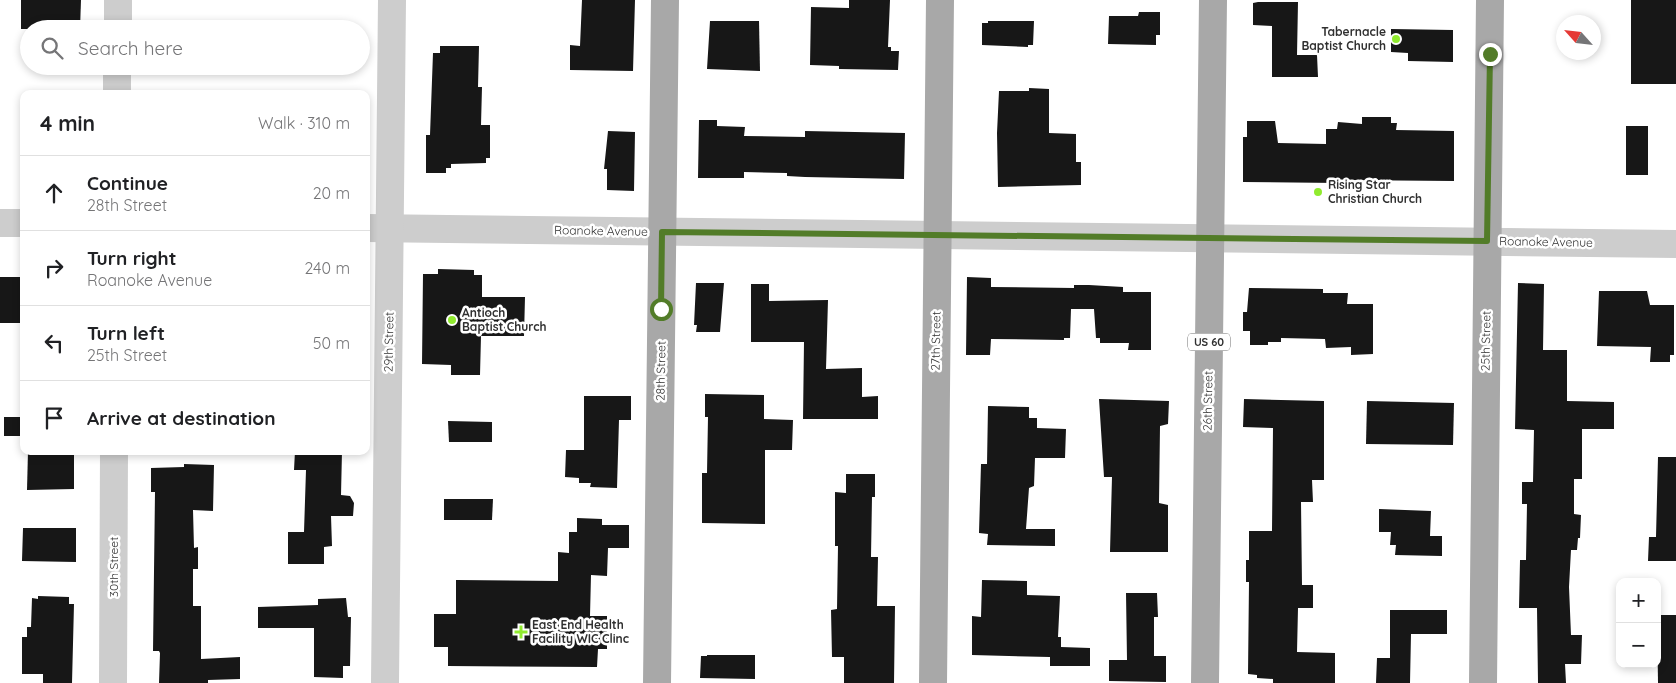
<!DOCTYPE html>
<meta charset="utf-8">
<style>
:root{--surface:#fff;--page:#f6f6f6;--text:#202124;--muted:#757577;--line:#e0e0e0}
body{margin:0;font-family:Quicksand,sans-serif;background:var(--page);color:var(--text)}
.controls{position:absolute;right:15px;bottom:15px;display:grid;overflow:hidden;border-radius:10px;box-shadow:0 2px 8px #0003}
.controls button{width:45px;height:45px;display:grid;place-items:center;padding:0;border:0;border-bottom:1px solid var(--line);background:var(--surface);color:var(--text);font:25px sans-serif}
.compass{position:absolute;left:1556px;top:15px;width:45px;height:45px;border-radius:50%;background:var(--surface);box-shadow:0 2px 8px #0003;rotate:297deg}
.stop{position:absolute;width:15px;height:15px;margin:-11px;border:4px solid #527c28;border-radius:50%;background:#fff}
.stop.end{background:#527c28;border-color:#fff;box-shadow:0 1px 5px #0008}
.list{margin:0;padding:0;list-style:none}
h2{display:flex;justify-content:space-between;align-items:center;height:65px;margin:0;padding:0 20px;font-size:21px}
h2 small{font-size:16px;font-weight:400;color:var(--muted)}
.list li{display:grid;grid-template-columns:32px 1fr auto;gap:15px;align-items:center;box-sizing:border-box;height:75px;padding:0 20px;border-top:1px solid var(--line)}
.list b{display:block;font-size:19px;white-space:nowrap}
.list p{margin:0;font-size:16px;white-space:nowrap;color:var(--muted)}
.list em{font-size:16px;font-style:normal;color:var(--muted)}
.icon{flex:none;width:28px;height:28px;fill:none;stroke:currentColor;stroke-width:2;stroke-linecap:round;stroke-linejoin:round}
.map{position:relative;flex:none;width:1676px;height:683px;overflow:hidden}
.search{position:absolute;background:var(--surface);box-shadow:0 2px 8px #0003;left:20px;top:20px;width:350px;height:55px;display:flex;align-items:center;gap:12px;box-sizing:border-box;padding:0 18px;border-radius:28px;color:var(--muted);font-size:19px}
.panel{position:absolute;background:var(--surface);box-shadow:0 2px 8px #0003;left:20px;top:90px;width:350px;height:365px;border-radius:10px}
.map>svg:first-child{display:block}
.building{fill:#171717}
.lines{fill:none;stroke-linecap:round;stroke-linejoin:round}
.minor{stroke:#cdcdcd;stroke-width:28}
.major{stroke:#a8a8a8;stroke-width:28}
.route{stroke:#527c28;stroke-width:6}
.poi-dot{fill:#90eb2e;stroke:#fff;stroke-width:2}
.labels{text-anchor:middle;stroke-width:5;stroke-linejoin:round;paint-order:stroke}
.shield{fill:#fff;stroke:#6e6e6e;stroke-width:1}
.shield-label{font-size:11px;font-weight:bold;fill:#303030}
.poi-label{font-size:12px;font-weight:bold;fill:#303030;stroke:#fff;text-anchor:start}
.street-label{font-size:12px;fill:#303030;stroke:#fff}
</style>
<div class="map">
<svg width="1676" height="683" viewBox="0 0 1676 683">
<rect width="100%" height="100%" fill="#fff"/>
<!-- building -->
<g class="building">
<polygon points="21,0 81,0 80,29 21,29"/>
<polygon points="582,0 635,0 633,71 570,70 570,45 580,46"/>
<polygon points="849,0 890,0 888,47 891,47 891,51 899,51 898,70 839,69 839,66 810,65 811,7 849,8"/>
<rect x="1631" y="0" width="45" height="84"/>
<polygon points="1258,2 1298,2 1297,55 1317,55 1318,77 1272,77 1272,26 1253,25 1253,3"/>
<polygon points="1139,12 1160,12 1160,35 1156,35 1156,45 1108,44 1109,16 1138,16"/>
<polygon points="710,21 759,21 760,71 707,69"/>
<polygon points="988,21 1034,21 1033,45 1028,45 1028,47 982,45 982,23 988,23"/>
<polygon points="1391,29 1453,30 1453,62 1408,61 1408,53 1391,52"/>
<polygon points="440,46 479,46 478,87 482,87 481,125 490,125 490,158 486,158 486,163 451,164 451,168 446,168 446,173 426,173 426,135 430,135 433,53 440,53"/>
<polygon points="1029,88 1049,89 1049,133 1076,134 1076,162 1081,162 1081,185 998,187 997,133 999,91 1029,91"/>
<polygon points="1362,117 1391,117 1391,123 1397,123 1396,130 1454,131 1454,181 1339,180 1339,183 1243,182 1243,137 1247,137 1247,121 1275,121 1278,143 1326,144 1326,129 1337,129 1338,122 1362,124"/>
<polygon points="699,120 717,120 717,126 745,127 744,136 805,137 805,131 905,133 904,179 805,177 787,176 787,173 744,172 744,178 698,178"/>
<rect x="1626" y="126" width="22" height="49"/>
<polygon points="608,131 635,132 634,191 607,190 607,169 604,169"/>
<polygon points="438,269 474,270 474,275 482,275 482,297 525,297 524,336 481,336 480,375 451,375 451,365 422,364 423,274 438,274"/>
<rect x="0" y="277" width="24" height="46"/>
<polygon points="967,277 991,278 991,287 1074,288 1074,285 1089,285 1123,287 1123,292 1151,292 1151,350 1128,350 1129,343 1100,343 1100,338 1096,338 1094,309 1071,309 1070,338 1064,338 1064,340 991,339 990,355 966,355"/>
<polygon points="696,283 724,283 720,332 696,332 697,325 694,325"/>
<polygon points="1518,283 1544,284 1543,350 1567,350 1567,401 1614,402 1614,429 1582,429 1582,479 1574,479 1574,514 1581,515 1580,538 1578,538 1577,550 1571,550 1569,587 1571,635 1582,635 1581,664 1565,664 1566,683 1538,683 1537,608 1519,608 1520,560 1526,560 1527,504 1522,504 1522,482 1533,482 1534,430 1515,429"/>
<polygon points="751,284 769,284 769,301 828,300 826,369 862,368 862,397 878,396 878,419 803,419 804,342 751,342"/>
<polygon points="1249,288 1323,289 1323,293 1348,293 1347,304 1373,304 1373,354 1351,355 1351,347 1326,348 1325,339 1281,338 1281,342 1268,342 1268,345 1250,345 1250,331 1243,331 1243,312 1247,312"/>
<polygon points="1599,291 1647,291 1650,305 1674,305 1674,355 1670,355 1670,362 1650,362 1651,347 1597,346"/>
<polygon points="705,394 764,395 764,419 793,420 792,450 765,450 765,524 702,523 702,473 707,473 708,417 705,417"/>
<polygon points="584,396 631,396 631,420 619,420 617,488 590,487 591,483 579,483 579,478 565,477 566,450 584,450"/>
<polygon points="1099,399 1169,401 1168,424 1160,426 1159,503 1168,505 1168,552 1110,552 1112,477 1104,477"/>
<polygon points="1244,399 1324,401 1324,480 1312,480 1313,502 1301,502 1302,585 1313,585 1313,608 1298,608 1297,652 1335,653 1335,683 1273,683 1273,679 1257,678 1257,675 1248,674 1249,582 1246,582 1246,560 1249,560 1249,531 1272,531 1273,428 1243,427"/>
<polygon points="1367,401 1454,403 1453,445 1366,444"/>
<polygon points="988,406 1029,407 1029,418 1037,418 1037,428 1066,429 1065,458 1035,458 1034,486 1029,488 1026,529 1055,529 1055,546 987,545 988,534 979,533 981,464 987,464"/>
<rect x="4" y="417" width="20" height="19"/>
<polygon points="448,421 492,422 492,442 449,442"/>
<polygon points="28,451 74,451 74,489 27,490"/>
<polygon points="295,451 342,451 341,495 350,496 354,503 353,516 331,516 332,546 324,547 324,564 288,564 288,532 304,532 306,470 294,470"/>
<polygon points="1658,457 1676,457 1676,561 1648,561 1649,537 1656,537"/>
<polygon points="184,464 214,465 213,511 193,510 194,548 198,547 198,569 193,569 193,606 201,606 201,659 240,657 240,679 208,680 208,683 159,683 160,653 159,651 153,651 155,492 151,492 151,468 184,467"/>
<polygon points="846,474 875,474 875,497 872,497 871,557 878,557 877,606 895,606 894,683 844,683 844,657 832,657 831,610 837,609 838,546 835,546 835,492 846,493"/>
<polygon points="444,499 493,499 492,520 444,520"/>
<polygon points="1379,509 1431,511 1430,536 1442,536 1442,556 1395,555 1396,545 1390,545 1391,532 1379,532"/>
<polygon points="577,518 602,519 602,525 629,525 629,548 608,548 607,576 591,575 590,616 607,616 607,649 598,649 597,667 448,666 448,647 434,647 434,614 456,614 456,580 558,581 558,552 569,553 569,532 577,532"/>
<polygon points="23,528 76,528 76,562 22,561"/>
<polygon points="982,580 1027,581 1027,595 1060,596 1058,637 1061,637 1061,647 1090,648 1090,666 1050,666 1050,657 972,655 972,616 981,617"/>
<polygon points="1126,593 1157,593 1158,617 1154,617 1154,656 1166,656 1166,682 1109,681 1109,660 1127,660"/>
<polygon points="38,596 69,597 69,604 74,604 72,683 43,683 43,674 22,674 22,637 27,637 27,627 31,627 32,598 38,599"/>
<polygon points="346,598 348,617 351,617 350,666 343,666 343,678 314,677 314,628 258,628 258,607 318,605 318,599"/>
<polygon points="1390,610 1447,610 1447,634 1411,634 1410,683 1376,683 1377,658 1390,658"/>
<polygon points="1657,615 1676,615 1676,683 1658,683"/>
<polygon points="707,655 755,655 755,679 700,678 701,656 707,656"/>
</g>
<g class="lines">
<!-- minor -->
<g class="minor">
<polyline points="118,29 118,0"/>
<polyline points="117,94 117,66"/>
<polyline points="0,223 24,223"/>
<polyline points="366,228 1676,244"/>
<polyline points="113,683 114,451"/>
<polyline points="385,683 392,0"/>
</g>
<!-- major -->
<g class="major">
<polyline points="657,683 665,0"/>
<polyline points="933,683 940,0"/>
<polyline points="1205,683 1213,0"/>
<polyline points="1483,683 1490,0"/>
</g>
</g>
<g class="lines">
<!-- route -->
<polyline class="route" points="661,309 662,232 1487,241 1490,54"/>
</g>
<!-- markers -->
<g class="poi-dot">
<circle cx="1396" cy="39" r="5"/>
<circle cx="1318" cy="192" r="5"/>
<circle cx="452" cy="320" r="5"/>
<path d="M518.5 624.5h5v5h5v5h-5v5h-5v-5h-5v-5h5z"/>
</g>
<g class="labels">
<!-- shield labels -->
<rect class="shield" x="1188" y="333.5" width="42" height="17" rx="4"/>
<g class="shield-label">
<text x="1209" y="346">US 60</text>
</g>
<!-- poi labels -->
<g class="poi-label">
<text x="1386" y="36" text-anchor="end">Tabernacle<tspan x="1386" dy="14">Baptist Church</tspan></text>
<text x="1328" y="189">Rising Star<tspan x="1328" dy="14">Christian Church</tspan></text>
<text x="462" y="317">Antioch<tspan x="462" dy="14">Baptist Church</tspan></text>
<text x="532" y="629">East End Health<tspan x="532" dy="14">Facility WIC Clinc</tspan></text>
</g>
<!-- street labels -->
<g class="street-label">
<text transform="translate(601 231) rotate(1)" y="4">Roanoke Avenue</text>
<text transform="translate(1546 242) rotate(1)" y="4">Roanoke Avenue</text>
<text transform="translate(936 341) rotate(-89)" y="4">27th Street</text>
<text transform="translate(1486 341) rotate(-89)" y="4">25th Street</text>
<text transform="translate(389 342) rotate(-89)" y="4">29th Street</text>
<text transform="translate(661 371) rotate(-89)" y="4">28th Street</text>
<text transform="translate(1208 401) rotate(-89)" y="4">26th Street</text>
<text transform="translate(114 567) rotate(-90)" y="4">30th Street</text>
</g>
</g>
</svg>
<div class="controls">
<button>+</button>
<button>−</button>
</div>
<svg class="compass" viewBox="-18 -18 36 36"><path d="M0-13l5 13h-10z" fill="#e53935"/><path d="M0 13l5-13h-10z" fill="#757577"/></svg>
<div class="stop" style="left:661px;top:309px"></div>
<div class="stop end" style="left:1490px;top:54px"></div>
<div class="search"><svg class="icon" aria-label="search" viewBox="0 0 24 24"><circle cx="10" cy="10" r="6"/><path d="M15 15l6 6"/></svg>Search here</div>
<section class="panel">
<h2>4 min<small>Walk · 310 m</small></h2>
<ul class="list">
<li><svg class="icon" aria-label="ahead" viewBox="0 0 24 24"><path d="M12 20V5M6 11l6-6 6 6"/></svg><div><b>Continue</b><p>28th Street</p></div><em>20 m</em></li>
<li><svg class="icon" aria-label="right" viewBox="0 0 24 24"><path d="M7 20v-9h11M14 6l5 5-5 5"/></svg><div><b>Turn right</b><p>Roanoke Avenue</p></div><em>240 m</em></li>
<li><svg class="icon" aria-label="left" viewBox="0 0 24 24"><path d="M17 20v-9H6M10 6l-5 5 5 5"/></svg><div><b>Turn left</b><p>25th Street</p></div><em>50 m</em></li>
<li><svg class="icon" aria-label="arrive" viewBox="0 0 24 24"><path d="M6 21V4h12l-3 4 3 4H6"/></svg><div><b>Arrive at destination</b></div></li>
</ul>
</section>
</div>
